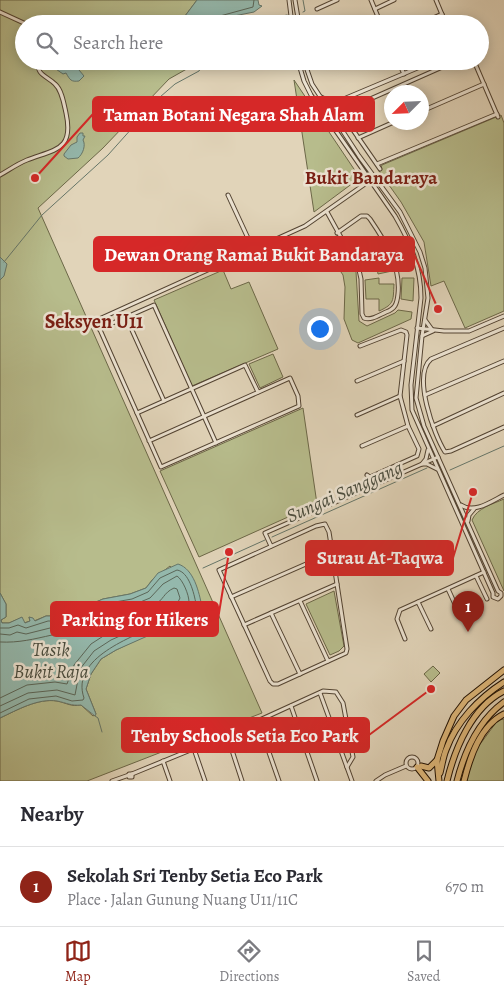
<!DOCTYPE html>
<meta charset="utf-8">
<style>
:root{--surface:#fff;--page:#f7f7f7;--text:#2b2b33;--muted:#7c7c81;--line:#e1e1e2;--accent:#8f2418}
body{margin:0;font-family:Alegreya,serif;background:var(--page);color:var(--text)}
.compass{position:absolute;left:384px;top:85px;width:45px;height:45px;border-radius:50%;background:var(--surface);box-shadow:0 2px 12px #0003;rotate:246deg}
.you{position:absolute;left:319px;top:328px;width:18px;height:18px;margin:-12px;border:4px solid #fff;border-radius:50%;background:#1a73e8;box-shadow:0 0 0 8px #1a73e833}
.badge{display:grid;place-items:center;width:32px;height:32px;border-radius:50%;background:var(--accent);color:#fff;font-size:16px;font-weight:700}
.pin{position:absolute;translate:-50% -41px;filter:drop-shadow(0 1px 2px #0008)}
.pin::after{content:'';position:absolute;top:26px;width:18px;height:15px;background:inherit;clip-path:polygon(0 0,100% 0,50% 100%)}
.list{margin:0;padding:0;list-style:none}
h2{display:flex;justify-content:space-between;align-items:center;height:65px;margin:0;padding:0 20px;font-size:21px}
h2 small{font-size:16px;font-weight:400;color:var(--muted)}
.list li{display:grid;grid-template-columns:32px 1fr auto;gap:15px;align-items:center;box-sizing:border-box;height:80px;padding:0 20px;border-top:1px solid var(--line)}
.list b{display:block;font-size:19px;white-space:nowrap}
.list p{margin:0;font-size:16px;white-space:nowrap;color:var(--muted)}
.list em{font-size:16px;font-style:normal;color:var(--muted)}
.icon{flex:none;width:28px;height:28px;fill:none;stroke:currentColor;stroke-width:2;stroke-linecap:round;stroke-linejoin:round}
.map{position:relative;flex:none;width:504px;height:781px;overflow:hidden}
.search{position:absolute;background:var(--surface);box-shadow:0 2px 12px #0003;left:15px;right:15px;top:15px;height:55px;display:flex;align-items:center;gap:12px;box-sizing:border-box;padding:0 18px;border-radius:28px;color:var(--muted);font-size:19px}
.sheet{height:145px;background:var(--surface)}
nav{display:flex;justify-content:space-around;align-items:center;box-sizing:border-box;height:70px;border-top:1px solid var(--line);background:var(--surface);font-size:14px;color:var(--muted)}
nav a{display:grid;justify-items:center;gap:2px}
nav .on{color:var(--accent)}
.map>svg:first-child{display:block}
.green{fill:#b7bc8c;stroke:#6c6848}
.water{fill:#94b8ac;stroke:#667669}
.lines{fill:none;stroke-linecap:round;stroke-linejoin:round}
.shore{stroke:#5b6658;stroke-width:1}
.stream{stroke:#667669;stroke-width:1}
.minor-casing{stroke:#524332;stroke-width:5}
.highway-casing{stroke:#221305;stroke-width:7}
.minor{stroke:#ece3d2;stroke-width:3}
.highway{stroke:#e0ba7c;stroke-width:5}
.labels{text-anchor:middle;stroke-width:5;stroke-linejoin:round;paint-order:stroke}
.neighbourhood-label{font-size:19px;font-weight:bold;fill:#7a1f14;stroke:#ece3d2}
.water-label{font-size:19px;font-style:italic;fill:#4a4d3f;stroke:#ece3d2}
.quarter-label{font-size:20px;font-weight:bold;fill:#7a1f14;stroke:#ece3d2}
.leader{fill:none;stroke:#d62828;stroke-width:2}
.callout-dot{fill:#d62828;stroke:#ece3d2;stroke-width:2}
.callout{fill:#d62828;stroke:#d62828;stroke-width:2}
.callout-label{font-size:19px;text-anchor:middle;font-weight:bold;fill:#fff}
</style>
<div class="map">
<svg width="504" height="781" viewBox="0 0 504 781">
<rect width="100%" height="100%" fill="#e1d4b9"/>
<filter id="stains"><feTurbulence type="fractalNoise" baseFrequency=".004" numOctaves="4"/><feColorMatrix values="0 0 0 0 .2 0 0 0 0 .09 0 0 0 0 .02 0 0 0 .5 -.17"/></filter>
<radialGradient id="worn" r=".72"><stop offset=".6" stop-color="#630" stop-opacity="0"/><stop offset="1" stop-color="#630" stop-opacity=".3"/></radialGradient>
<!-- green -->
<g class="green">
<path d="M0,0H197L179,24H24V61H196L192,66L169,79L103,148L38,208L262,713L87,781H0V718C17,710 38,698 57,701C67,703 71,707 81,705L93,716L96,714L86,689L91,674L101,659L116,650L162,628L202,607L170,566L152,580L146,588L130,594L103,599L63,616H46L34,621L29,617L30,621L24,623L21,618L9,623H2L1,620L6,617V604L0,593Z"/>
<polygon points="294,80 358,175 357,180 314,212"/>
<polygon points="501,115 504,123 504,311 465,328 444,281 431,286 424,242 401,202 379,171 382,165"/>
<polygon points="360,240 372,257 376,266 389,260 392,271 378,274 377,268 363,271 349,247"/>
<polygon points="342,250 356,272 359,321 367,326 395,313 398,310 412,312 411,319 358,343 352,340 344,319 345,287 343,275 330,256"/>
<polygon points="223,270 231,289 249,282 278,349 192,386 154,300"/>
<path d="M379,278V284H394C393,300 395,304 379,311V299H366L365,280Z"/>
<polygon points="402,278 414,278 413,301 401,299"/>
<polygon points="273,354 283,377 260,388 249,364"/>
<polygon points="303,408 317,504 199,557 160,471"/>
<path d="M504,499V591L472,520C477,508 493,504 504,499Z"/>
<polygon points="334,591 344,646 339,651 330,655 306,604"/>
<polygon points="433,666 440,673 431,682 424,674"/>
<polygon points="504,719 504,781 466,781 475,751 498,720"/>
</g>
<!-- water -->
<g class="water">
<polygon points="197,0 258,0 259,5 262,6 254,12 234,16 232,20 226,19 221,21 220,24 179,24"/>
<path d="M57,61H75L79,67V70L84,76L79,81C71,82 70,80 66,73L63,74L53,67Z"/>
<path d="M80,133H83V136H85L83,140C86,145 83,154 78,158L68,159L64,156V154L71,145L77,142V137Z"/>
<polygon points="0,257 7,264 4,276 0,280"/>
<path d="M178,564C194,569 199,592 202,607L188,618L116,650L101,659L91,674L86,689L96,714L95,716L81,705C71,706 67,703 57,701C38,698 17,710 0,718V593L6,604V617L1,620L2,623H9L22,617L25,623L30,621L29,617L33,618L35,621L46,616H63L103,599L130,594L146,588L158,573Z"/>
</g>
<g class="lines">
<!-- shore -->
<g class="shore">
<polyline points="216,24 216,19 220,16 253,7 254,0"/>
<path d="M0,628H9L18,625L26,628L48,621H64L104,604L132,599L148,592L160,578L177,570C189,572 194,593 196,604C188,615 172,618 160,624C132,637 70,658 84,698L83,700L72,701L56,696L29,699L0,713"/>
<path d="M0,634L10,635L17,632L26,634L50,628L67,627L106,610L133,605L150,598L163,584L177,576C183,580 189,595 189,602L182,608L111,640L94,651L80,669L75,695L57,690L28,693L0,706"/>
<path d="M0,642C19,643 34,639 52,635C59,634 65,636 71,633C84,628 97,620 110,617C125,613 140,612 154,605C164,600 163,593 174,588L177,589L180,598L178,602L108,633L91,644L74,665L67,684L55,682L27,685L0,698"/>
</g>
<!-- stream -->
<g class="stream">
<polyline points="303,12 305,11 303,0"/>
<polyline points="246,24 287,15"/>
<polyline points="4,262 42,215 108,155 160,97 175,84 199,71 205,61"/>
<polyline points="450,470 504,446"/>
<polyline points="272,537 427,468"/>
<polyline points="203,568 265,540"/>
<polyline points="95,716 98,718 102,732"/>
</g>
<defs>
<g id="minor">
<polyline points="289,0 292,24"/>
<polyline points="295,0 299,24"/>
<polyline points="371,0 381,24"/>
<polyline points="436,0 446,24"/>
<polyline points="317,9 337,0"/>
<polyline points="375,9 394,0"/>
<polyline points="0,12 26,24"/>
<polyline points="362,24 378,17"/>
<polyline points="420,24 442,14"/>
<path d="M298,61L304,81L311,95L395,216C410,242 421,267 421,298L411,385L412,410L493,593V597L498,599L501,596V593L498,591L424,426L416,398L422,336L428,298L425,268L420,252L400,212L359,156L312,84L304,61"/>
<polyline points="398,61 404,74"/>
<polyline points="474,61 498,117"/>
<polyline points="321,97 329,101 339,101 434,61"/>
<polyline points="422,111 484,84"/>
<polyline points="334,115 335,104 339,101"/>
<polyline points="358,138 394,122"/>
<polyline points="377,164 497,114"/>
<polyline points="380,169 344,117 343,111 456,61"/>
<path d="M0,175C9,170 17,164 27,160C56,149 74,150 66,113C64,104 62,90 55,84C47,76 36,75 38,61"/>
<polyline points="228,195 253,249"/>
<path d="M327,212L359,270L361,279L362,314L364,318C371,321 379,315 386,312C395,309 397,304 398,294C401,266 385,241 370,219L367,216H361L337,233"/>
<polyline points="126,317 164,401"/>
<polyline points="417,328 444,331 469,331 504,316"/>
<path d="M504,328L431,359C412,375 434,435 445,452L451,451L504,427"/>
<polyline points="99,329 154,305 216,443"/>
<polyline points="422,336 433,331 425,320"/>
<polyline points="360,346 401,330 406,332 407,335 400,396 408,426 419,449 417,456 370,477 367,475"/>
<polyline points="357,381 404,361"/>
<polyline points="425,395 504,361"/>
<polyline points="137,413 245,365 258,392"/>
<polyline points="357,415 400,396"/>
<polyline points="433,426 504,393"/>
<polyline points="149,441 290,378 298,396 299,406 161,467 97,323 97,320 305,226 375,177"/>
<polyline points="362,446 408,426"/>
<polyline points="428,450 426,459 422,464 427,464 437,469"/>
<path d="M461,505C474,514 492,501 504,495"/>
<polyline points="468,521 469,515 474,509"/>
<polygon points="325,524 329,532 347,649 346,653 278,684 273,684 270,681 219,570 316,526"/>
<polyline points="271,546 265,533 438,457"/>
<polyline points="476,576 487,599"/>
<polyline points="448,589 460,615"/>
<polyline points="231,597 331,553"/>
<polyline points="300,601 328,661"/>
<polyline points="418,602 431,629"/>
<polyline points="271,613 300,674"/>
<polyline points="244,625 337,584"/>
<polyline points="405,639 397,619 400,610 484,572"/>
<polyline points="320,693 352,781"/>
<polyline points="291,706 317,781"/>
<polyline points="258,721 279,781"/>
<polyline points="227,735 242,781"/>
<polyline points="194,749 205,781"/>
<circle cx="412" cy="763" r="6"/>
<polyline points="163,761 170,781"/>
<rect x="129" y="774" width="3" height="3"/>
<polyline points="132,774 227,735 323,691 336,692 343,703 353,757 347,767"/>
<polyline points="112,781 129,775"/>
<polyline points="376,781 385,775 406,766"/>
</g>
<g id="highway">
<polyline points="421,766 429,768 437,760"/>
<polyline points="417,767 428,781"/>
<path d="M440,773C442,766 443,757 446,750C456,722 479,698 504,682"/>
<polyline points="439,781 437,760 443,741 454,716 466,700 504,670"/>
<path d="M447,781C455,748 472,707 504,691"/>
<path d="M457,781C465,750 478,721 504,702"/>
<path d="M464,781C470,757 480,726 504,714"/>
</g>
</defs>
<!-- minor casing -->
<use href="#minor" class="minor-casing"/>
<!-- highway casing -->
<use href="#highway" class="highway-casing"/>
<!-- minor -->
<use href="#minor" class="minor"/>
<!-- highway -->
<use href="#highway" class="highway"/>
</g>
<g class="labels">
<!-- neighbourhood labels -->
<g class="neighbourhood-label">
<text x="371" y="184">Bukit Bandaraya</text>
</g>
<!-- water labels -->
<g class="water-label">
<text transform="translate(344 491) rotate(-24)" y="7">Sungai Sanggang</text>
<text x="51" y="656">Tasik<tspan x="51" dy="22">Bukit Raja</tspan></text>
</g>
<!-- quarter labels -->
<g class="quarter-label">
<text x="94" y="328">Seksyen U11</text>
</g>
</g>
<!-- callouts -->
<path class="leader" d="M35 178L93 114M438 309L414 254M473 492L453 558M229 552L218 619M431 689L369 735"/>
<g class="callout-dot">
<circle cx="35" cy="178" r="5"/>
<circle cx="438" cy="309" r="5"/>
<circle cx="473" cy="492" r="5"/>
<circle cx="229" cy="552" r="5"/>
<circle cx="431" cy="689" r="5"/>
</g>
<g class="callout">
<rect x="93" y="97" width="281" height="34" rx="5"/>
<rect x="94" y="237" width="320" height="34" rx="5"/>
<rect x="306" y="541" width="147" height="34" rx="5"/>
<rect x="51" y="602" width="167" height="34" rx="5"/>
<rect x="122" y="718" width="247" height="34" rx="5"/>
</g>
<g class="callout-label">
<text x="234" y="121">Taman Botani Negara Shah Alam</text>
<text x="254" y="261">Dewan Orang Ramai Bukit Bandaraya</text>
<text x="380" y="564">Surau At-Taqwa</text>
<text x="135" y="626">Parking for Hikers</text>
<text x="245" y="742">Tenby Schools Setia Eco Park</text>
</g>
<rect width="100%" height="100%" filter="url(#stains)"/>
<rect width="100%" height="100%" fill="url(#worn)"/>
</svg>
<svg class="compass" viewBox="-18 -18 36 36"><path d="M0-13l5 13h-10z" fill="#e53935"/><path d="M0 13l5-13h-10z" fill="#7c7c81"/></svg>
<div class="you"></div>
<div class="pin badge" style="left:468px;top:632px">1</div>
<div class="search"><svg class="icon" aria-label="search" viewBox="0 0 24 24"><circle cx="10" cy="10" r="6"/><path d="M15 15l6 6"/></svg>Search here</div>
</div>
<section class="sheet">
<h2>Nearby<small></small></h2>
<ul class="list">
<li><span class="badge">1</span><div><b>Sekolah Sri Tenby Setia Eco Park</b><p>Place · Jalan Gunung Nuang U11/11C</p></div><em>670 m</em></li>
</ul>
</section>
<nav>
<a class="on"><svg class="icon" aria-label="map" viewBox="0 0 24 24"><path d="M3 6l6-2 6 2 6-2v14l-6 2-6-2-6 2zM9 4v14M15 6v14"/></svg>Map</a>
<a><svg class="icon" aria-label="directions" viewBox="0 0 24 24"><path d="M12 3l9 9-9 9-9-9zM9 14v-3h6M13 9l2 2-2 2"/></svg>Directions</a>
<a><svg class="icon" aria-label="saved" viewBox="0 0 24 24"><path d="M7 4h10v16l-5-4-5 4z"/></svg>Saved</a>
</nav>
